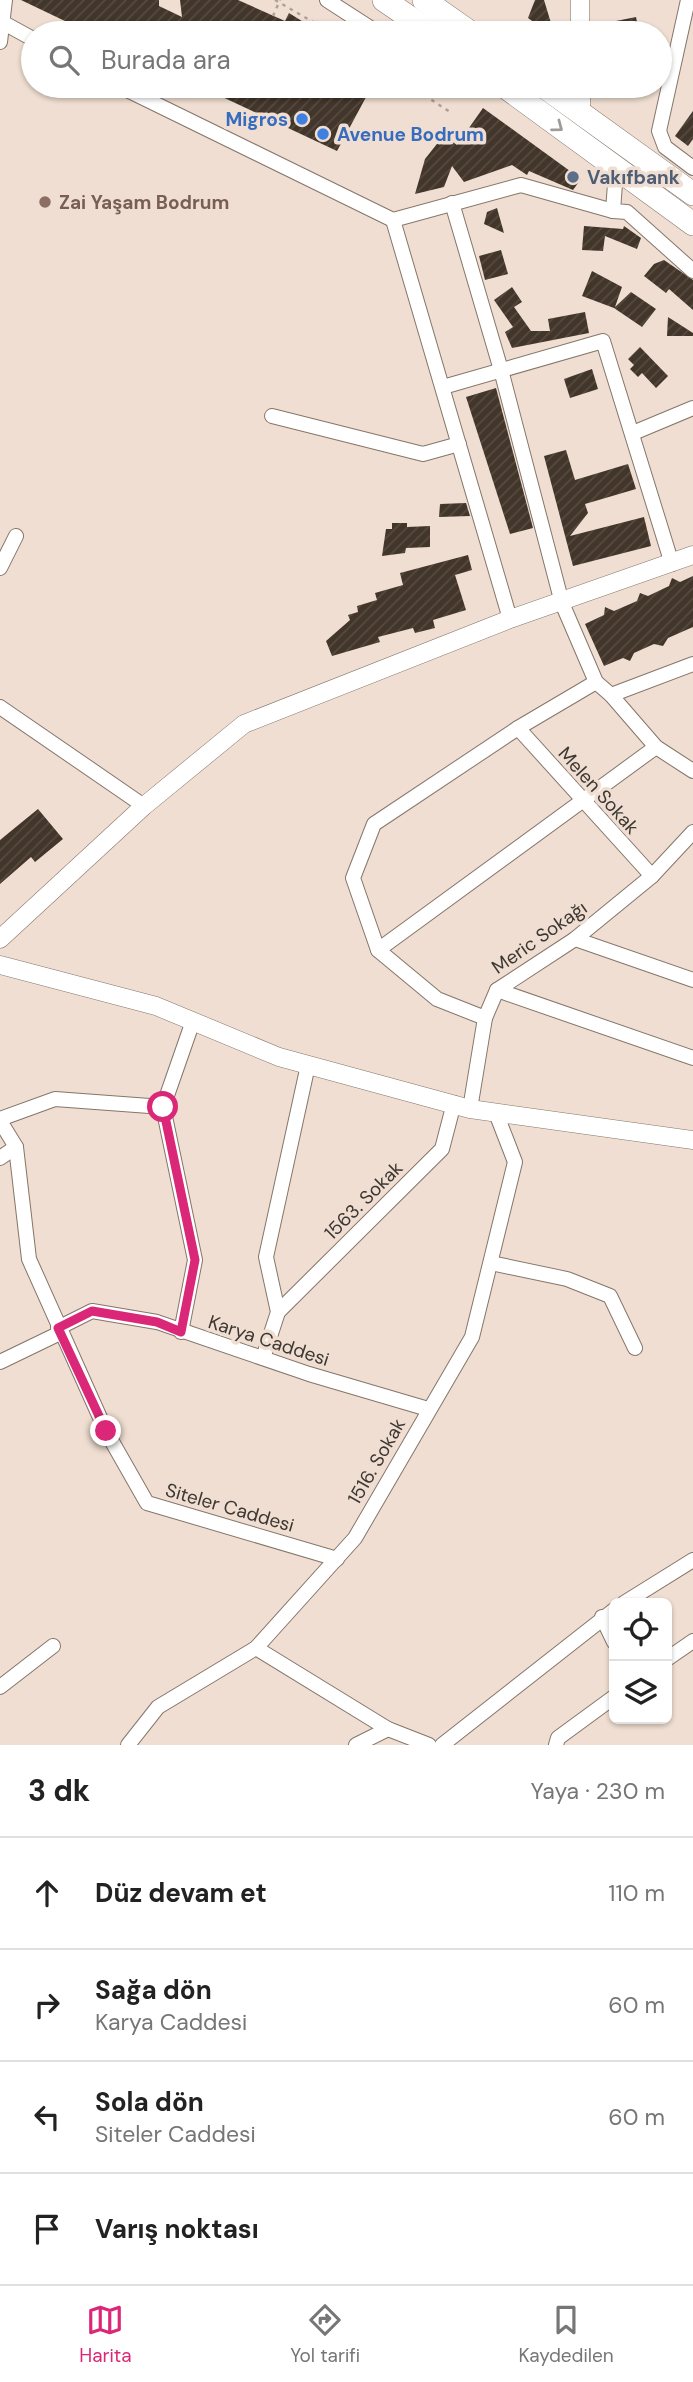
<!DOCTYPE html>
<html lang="tr">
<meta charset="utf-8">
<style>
:root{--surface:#fff;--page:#f2f2f2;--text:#222;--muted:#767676;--line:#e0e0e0;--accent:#db2777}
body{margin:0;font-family:"DM Sans",sans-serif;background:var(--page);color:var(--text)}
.controls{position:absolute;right:21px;bottom:21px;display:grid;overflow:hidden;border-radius:10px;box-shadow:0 2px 5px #0004}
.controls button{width:63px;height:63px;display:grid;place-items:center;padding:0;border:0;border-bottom:2px solid var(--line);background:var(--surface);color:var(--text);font:35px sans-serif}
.stop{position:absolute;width:21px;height:21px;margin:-16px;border:5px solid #db2777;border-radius:50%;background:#fff}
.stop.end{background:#db2777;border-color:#fff;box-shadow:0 2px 7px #0008}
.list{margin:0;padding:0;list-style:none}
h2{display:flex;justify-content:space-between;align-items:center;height:91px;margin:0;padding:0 28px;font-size:30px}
h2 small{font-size:23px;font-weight:400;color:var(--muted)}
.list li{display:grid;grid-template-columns:46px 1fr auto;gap:21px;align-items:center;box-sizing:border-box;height:112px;padding:0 28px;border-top:2px solid var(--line)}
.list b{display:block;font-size:26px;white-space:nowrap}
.list p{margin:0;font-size:23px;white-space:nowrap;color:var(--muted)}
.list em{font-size:23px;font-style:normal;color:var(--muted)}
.icon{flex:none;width:38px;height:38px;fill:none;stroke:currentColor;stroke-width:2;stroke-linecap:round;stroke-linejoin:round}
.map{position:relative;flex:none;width:693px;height:1745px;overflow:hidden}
.search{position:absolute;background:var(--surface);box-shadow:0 2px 5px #0004;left:21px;right:21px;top:21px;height:77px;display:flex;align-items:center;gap:18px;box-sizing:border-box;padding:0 24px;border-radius:38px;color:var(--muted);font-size:26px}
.sheet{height:539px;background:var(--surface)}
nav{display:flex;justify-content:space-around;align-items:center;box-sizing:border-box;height:98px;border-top:2px solid var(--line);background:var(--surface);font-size:19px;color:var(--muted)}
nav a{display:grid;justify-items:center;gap:4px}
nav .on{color:var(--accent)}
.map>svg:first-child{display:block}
.building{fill:url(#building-hatch)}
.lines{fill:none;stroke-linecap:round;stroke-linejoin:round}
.minor-casing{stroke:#85766a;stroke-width:16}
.tertiary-casing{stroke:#85766a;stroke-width:19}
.trunk-casing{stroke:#85766a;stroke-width:24}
.path{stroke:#aea197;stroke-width:2.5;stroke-dasharray:3.5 5;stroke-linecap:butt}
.minor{stroke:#fff;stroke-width:14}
.tertiary{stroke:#fff;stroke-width:18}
.trunk{stroke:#fff;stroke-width:23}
.oneway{stroke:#9e9b98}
.route{stroke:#db2777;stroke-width:9}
.shop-dot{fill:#3f7fe0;stroke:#efded1;stroke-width:2.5}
.service-dot{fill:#5c6f8a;stroke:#efded1;stroke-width:2.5}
.education-dot{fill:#8d6e63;stroke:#efded1;stroke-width:2.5}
.labels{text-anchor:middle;stroke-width:7;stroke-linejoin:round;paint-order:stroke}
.shop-label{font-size:19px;font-weight:bold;fill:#366cbe;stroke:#efded1;text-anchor:end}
.service-label{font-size:19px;font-weight:bold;fill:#4e5e75;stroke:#efded1;text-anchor:start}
.education-label{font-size:19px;font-weight:bold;fill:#785e54;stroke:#efded1;text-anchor:start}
.street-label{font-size:19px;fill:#3d3732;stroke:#efded1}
</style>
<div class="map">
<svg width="693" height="1745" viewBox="0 0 693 1745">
<defs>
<pattern id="building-hatch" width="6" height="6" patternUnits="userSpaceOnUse" patternTransform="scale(1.75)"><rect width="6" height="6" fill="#42352a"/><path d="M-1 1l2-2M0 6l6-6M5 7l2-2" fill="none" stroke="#564a41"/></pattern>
</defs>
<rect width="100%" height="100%" fill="#efded1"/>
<!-- building -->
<g class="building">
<polygon points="21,0 159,0 159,6 182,17 180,0 238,0 285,21 289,13 321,33 90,33"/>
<polygon points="535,0 544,0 554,33 549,33 528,18"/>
<polygon points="636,17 639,33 619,33 616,21"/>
<polygon points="199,86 320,86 330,92 334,86 372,86 337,151"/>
<polygon points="483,108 581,179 573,190 529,171 527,175 512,165 464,182 452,166 444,187 415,194 425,159 444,135 457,145"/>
<polygon points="693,111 693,139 688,146 675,136"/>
<polygon points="497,208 504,233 484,224 487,212"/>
<polygon points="584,226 623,229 624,226 641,238 637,249 605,236 603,251 582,250"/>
<polygon points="501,250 508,274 485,280 479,256"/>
<polygon points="664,260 693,280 693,310 669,289 666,293 644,276 654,264"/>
<polygon points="592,271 622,287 615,307 631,292 656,309 642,327 614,308 582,296"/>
<polygon points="512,287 522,302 514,307 531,331 550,331 548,319 585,312 589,333 512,348 505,332 513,327 494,300"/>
<polygon points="668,317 693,333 693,336 667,336"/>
<polygon points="640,347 668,376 656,388 642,373 638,377 630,369 634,365 628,359"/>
<polygon points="592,369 598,389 570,398 564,379"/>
<polygon points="496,388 533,528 510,534 466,397"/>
<polygon points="566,450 575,480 628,464 636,489 585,504 588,513 570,536 644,517 651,546 573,566 544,456"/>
<polygon points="466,503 470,516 439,517 440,504"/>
<polygon points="392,523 407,523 407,527 430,526 430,547 406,548 405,553 382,556 386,529 392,529"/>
<polygon points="468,555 472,570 455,575 466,610 433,620 435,628 415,633 413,628 378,637 380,642 332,656 326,641 350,620 348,615 358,612 357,606 377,600 375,593 403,585 400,573"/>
<polygon points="693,576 693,627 668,638 663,646 654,644 634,653 630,661 623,658 604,666 585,624 604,615 605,607 614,611 637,601 640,593 648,596 669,586 672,578 680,582"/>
<polygon points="38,809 63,839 35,862 31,857 0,884 0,840"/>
</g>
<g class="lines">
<defs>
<g id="minor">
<polyline points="327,0 378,33"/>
<polyline points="688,0 659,131 665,147 693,168"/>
<polyline points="2,22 33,39"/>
<polyline points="0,42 5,0"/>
<polyline points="119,86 393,220 521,185 613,211"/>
<polyline points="616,170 613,211 627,212 693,271"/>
<polyline points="452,203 501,370 562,603 596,682 611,695 656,747 693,771"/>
<polyline points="393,220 510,619"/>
<polyline points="443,387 603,341 672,564"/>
<polyline points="272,416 423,454 459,444"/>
<polyline points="633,433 693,408"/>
<polyline points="0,568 16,536"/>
<polyline points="611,695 693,664"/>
<polyline points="0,707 144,806"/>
<polyline points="518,728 652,876"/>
<polyline points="575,939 693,980"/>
<polyline points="378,950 656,747"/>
<polyline points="497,990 693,1058"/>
<polyline points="485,1018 437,999 378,950 353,878 374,824 518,728 596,682"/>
<polyline points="470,1109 485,1018 497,990 575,939 652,876 693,832"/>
<polyline points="0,1119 55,1099 163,1107"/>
<polyline points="0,1121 16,1147 29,1259 106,1431 147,1503 337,1559"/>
<polyline points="0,1158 16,1147"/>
<polyline points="491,1263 567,1279 610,1296 635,1348"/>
<polyline points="278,1312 442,1149 454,1103"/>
<polyline points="58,1328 92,1311 157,1322 309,1374 428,1409"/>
<polyline points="181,1332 195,1260 163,1107 193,1021"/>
<polyline points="263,1358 278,1312 266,1257 308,1065"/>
<polyline points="0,1362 60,1333"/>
<polyline points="624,1603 693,1560"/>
<polyline points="602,1617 614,1642"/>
<polyline points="256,1648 388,1729 429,1745"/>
<polyline points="667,1659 693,1641"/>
<polyline points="0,1687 53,1646"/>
<polyline points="128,1745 158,1707 256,1648 355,1538 472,1337 515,1162 496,1113"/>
<polyline points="356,1745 388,1729"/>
<polyline points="442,1745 614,1610"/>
<polyline points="556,1745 558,1738 614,1697"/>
</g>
<g id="tertiary">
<polyline points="580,33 580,0"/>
<polyline points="581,86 581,114"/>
<polyline points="0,939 144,806 244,724 510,619 693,555"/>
<polyline points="0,965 156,1006 279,1057 470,1109 693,1140"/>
</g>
<g id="trunk">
<polyline points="384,0 432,33"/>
<polyline points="424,0 471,33"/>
<polyline points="504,86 693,224"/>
<polyline points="543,86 693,194"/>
</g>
</defs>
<!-- minor casing -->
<use href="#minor" class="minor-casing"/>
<!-- tertiary casing -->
<use href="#tertiary" class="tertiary-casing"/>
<!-- trunk casing -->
<use href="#trunk" class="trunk-casing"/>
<!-- path -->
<g class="path">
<polyline points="275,0 332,33"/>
<polyline points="273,16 280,0"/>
<polyline points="410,86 450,112"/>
</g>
<!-- minor -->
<use href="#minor" class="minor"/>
<!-- tertiary -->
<use href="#tertiary" class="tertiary"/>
<!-- trunk -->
<use href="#trunk" class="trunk"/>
</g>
<!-- one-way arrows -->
<defs><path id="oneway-chevron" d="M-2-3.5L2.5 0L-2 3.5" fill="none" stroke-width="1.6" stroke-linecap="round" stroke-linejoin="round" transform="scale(1.75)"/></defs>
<use class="oneway" href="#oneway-chevron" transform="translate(558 127) rotate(37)"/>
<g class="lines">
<!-- route -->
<polyline class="route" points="106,1431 58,1328 92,1311 157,1322 181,1332 195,1260 163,1107"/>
</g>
<!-- markers -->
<g class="shop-dot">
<circle cx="302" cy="119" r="7"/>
<circle cx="323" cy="134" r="7"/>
</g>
<circle class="service-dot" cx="573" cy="177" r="7"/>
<circle class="education-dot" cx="45" cy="202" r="7"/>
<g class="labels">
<!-- shop labels -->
<g class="shop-label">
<text x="288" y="126">Migros</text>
<text x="337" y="141" text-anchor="start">Avenue Bodrum</text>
</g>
<!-- service labels -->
<g class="service-label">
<text x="587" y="184">Vakıfbank</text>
</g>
<!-- education labels -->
<g class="education-label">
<text x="59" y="209">Zai Yaşam Bodrum</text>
</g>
<!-- street labels -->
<g class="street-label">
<text transform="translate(599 790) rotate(48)" y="7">Melen Sokak</text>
<text transform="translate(539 937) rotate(-35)" y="7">Meric Sokağı</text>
<text transform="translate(363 1200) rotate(-45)" y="7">1563. Sokak</text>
<text transform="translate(269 1340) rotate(18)" y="7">Karya Caddesi</text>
<text transform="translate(376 1461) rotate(-60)" y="7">1516. Sokak</text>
<text transform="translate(230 1507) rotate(16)" y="7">Siteler Caddesi</text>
</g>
</g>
</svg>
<div class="controls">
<button><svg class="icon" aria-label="locate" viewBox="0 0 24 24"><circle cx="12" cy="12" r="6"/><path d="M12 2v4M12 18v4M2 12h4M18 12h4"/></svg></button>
<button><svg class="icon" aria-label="layers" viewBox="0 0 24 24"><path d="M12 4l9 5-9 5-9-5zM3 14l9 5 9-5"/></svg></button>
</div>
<div class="stop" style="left:163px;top:1107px"></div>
<div class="stop end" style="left:106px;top:1431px"></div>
<div class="search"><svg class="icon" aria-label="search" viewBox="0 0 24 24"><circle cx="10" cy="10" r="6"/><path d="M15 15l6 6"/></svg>Burada ara</div>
</div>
<section class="sheet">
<h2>3 dk<small>Yaya · 230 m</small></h2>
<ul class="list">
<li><svg class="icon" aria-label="ahead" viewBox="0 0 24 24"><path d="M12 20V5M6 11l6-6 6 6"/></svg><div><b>Düz devam et</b></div><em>110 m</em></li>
<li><svg class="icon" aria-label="right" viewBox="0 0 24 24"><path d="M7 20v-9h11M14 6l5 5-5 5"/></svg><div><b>Sağa dön</b><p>Karya Caddesi</p></div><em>60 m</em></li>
<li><svg class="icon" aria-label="left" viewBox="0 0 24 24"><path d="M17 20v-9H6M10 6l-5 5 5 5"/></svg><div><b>Sola dön</b><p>Siteler Caddesi</p></div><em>60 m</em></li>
<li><svg class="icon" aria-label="arrive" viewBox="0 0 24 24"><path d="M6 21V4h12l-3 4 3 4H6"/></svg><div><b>Varış noktası</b></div></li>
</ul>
</section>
<nav>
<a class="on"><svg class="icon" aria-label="map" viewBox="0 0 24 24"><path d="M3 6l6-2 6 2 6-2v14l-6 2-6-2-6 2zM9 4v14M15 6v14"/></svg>Harita</a>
<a><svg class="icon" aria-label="directions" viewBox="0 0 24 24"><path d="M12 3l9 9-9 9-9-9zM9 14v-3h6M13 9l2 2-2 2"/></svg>Yol tarifi</a>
<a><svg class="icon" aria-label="saved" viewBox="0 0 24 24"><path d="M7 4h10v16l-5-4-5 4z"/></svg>Kaydedilen</a>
</nav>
